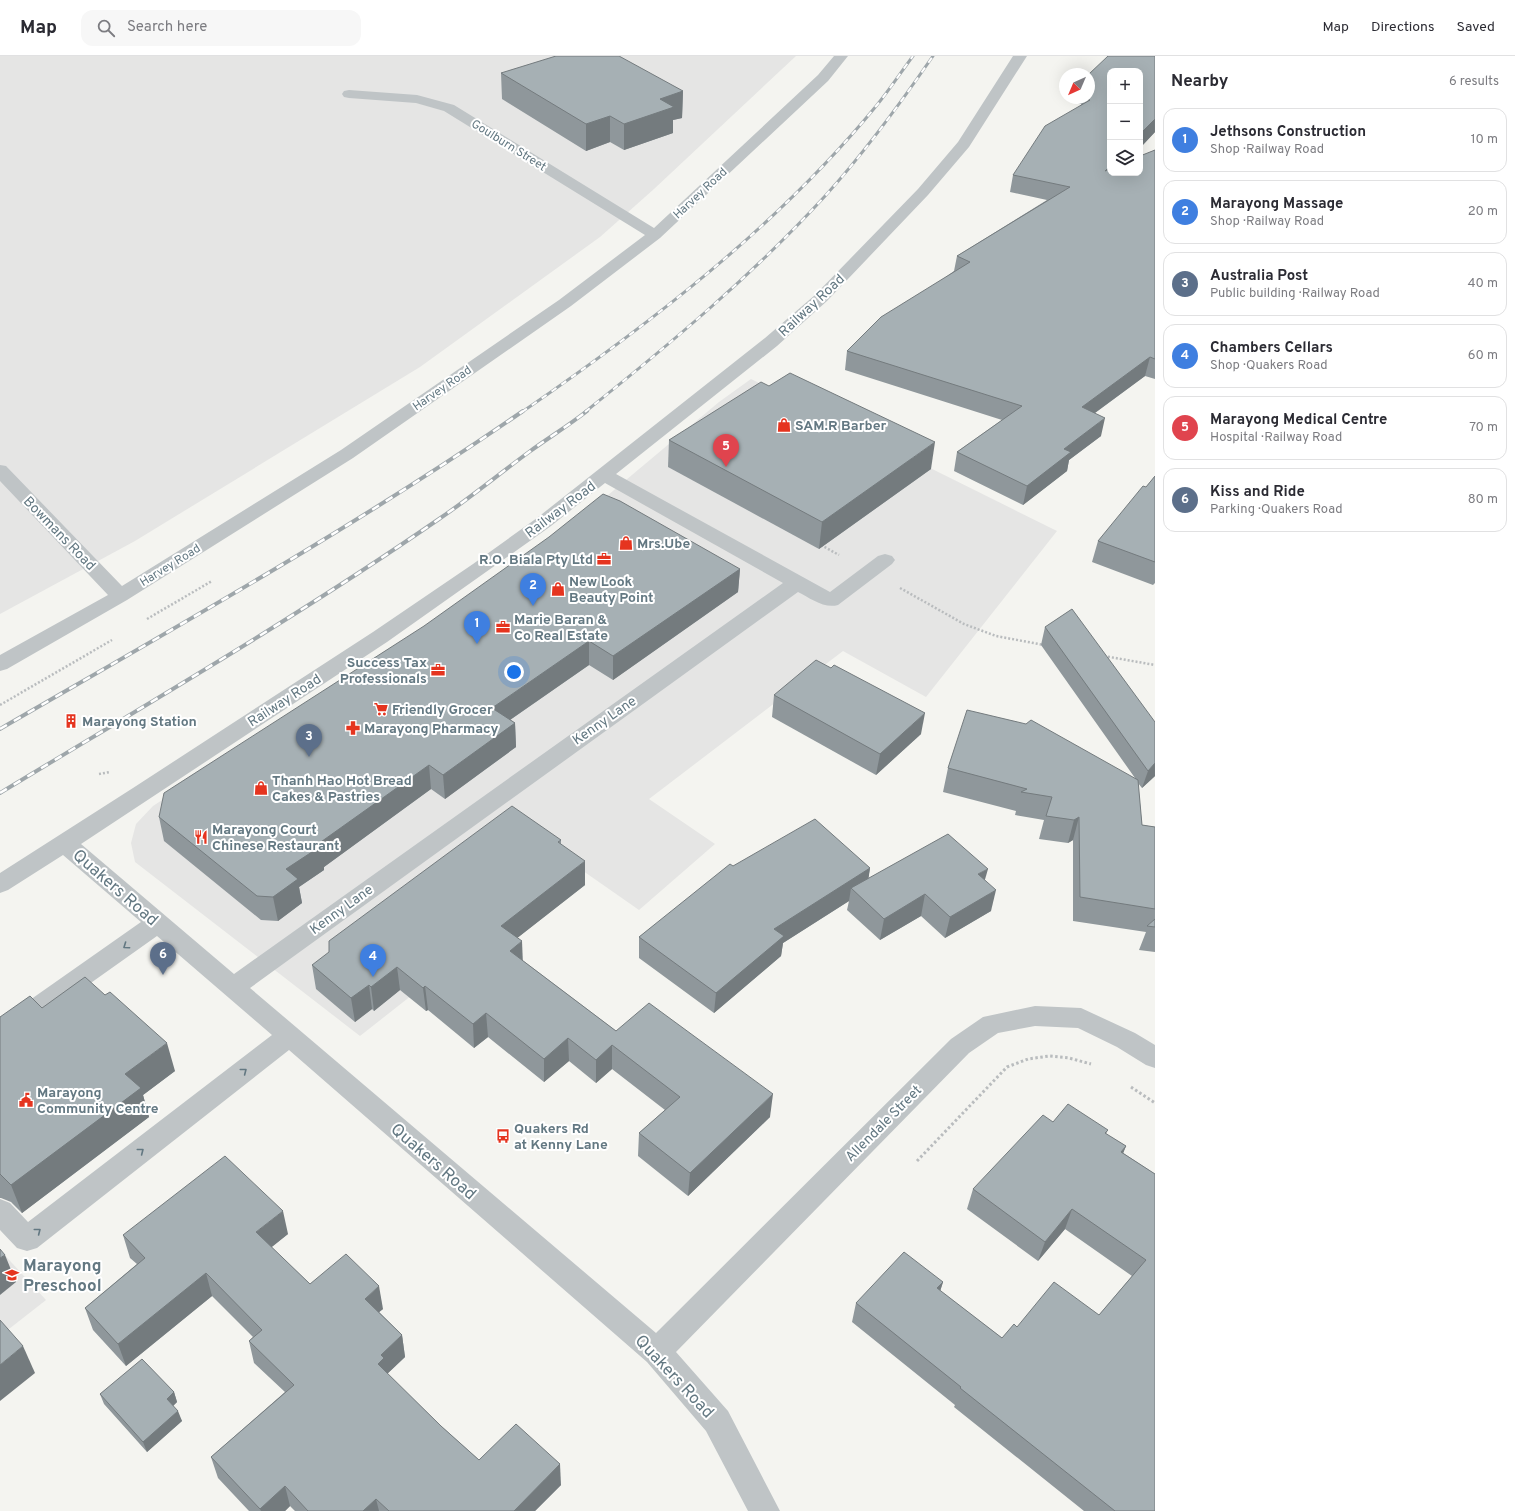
<!DOCTYPE html>
<meta charset="utf-8">
<style>
:root{--surface:#fff;--page:#f7f7f7;--text:#2b2b33;--muted:#7c7c81;--line:#e1e1e2;--accent:#111827}
body{margin:0;font-family:Overpass,sans-serif;background:var(--page);color:var(--text)}
.controls{position:absolute;right:12px;top:12px;display:grid;overflow:hidden;border-radius:8px;box-shadow:0 4px 16px #0002}
.controls button{width:36px;height:36px;display:grid;place-items:center;padding:0;border:0;border-bottom:1px solid var(--line);background:var(--surface);color:var(--text);font:20px sans-serif}
.compass{position:absolute;left:1059px;top:12px;width:36px;height:36px;border-radius:50%;background:var(--surface);box-shadow:0 4px 16px #0002;rotate:224deg}
.you{position:absolute;left:514px;top:616px;width:14px;height:14px;margin:-10px;border:3px solid #fff;border-radius:50%;background:#1a73e8;box-shadow:0 0 0 6px #1a73e833}
.badge{display:grid;place-items:center;width:26px;height:26px;border-radius:50%;background:var(--accent);color:#fff;font-size:13px;font-weight:700}
.pin{position:absolute;translate:-50% -33px;filter:drop-shadow(0 1px 2px #0008)}
.pin::after{content:'';position:absolute;top:21px;width:14px;height:12px;background:inherit;clip-path:polygon(0 0,100% 0,50% 100%)}
.list{margin:0;padding:0;list-style:none}
h2{display:flex;justify-content:space-between;align-items:center;height:52px;margin:0;padding:0 16px;font-size:17px}
h2 small{font-size:13px;font-weight:400;color:var(--muted)}
.list li{display:grid;grid-template-columns:26px 1fr auto;gap:12px;align-items:center;box-sizing:border-box;height:64px;margin:0 8px 8px;padding:0 8px;border:1px solid var(--line);border-radius:12px}
.list b{display:block;font-size:15px;white-space:nowrap}
.list p{margin:0;font-size:13px;white-space:nowrap;color:var(--muted)}
.list em{font-size:13px;font-style:normal;color:var(--muted)}
.icon{flex:none;width:22px;height:22px;fill:none;stroke:currentColor;stroke-width:2;stroke-linecap:round;stroke-linejoin:round}
.map{position:relative;flex:none;width:1155px;height:1455px;overflow:hidden}
header{display:flex;align-items:center;gap:24px;box-sizing:border-box;height:56px;padding:0 20px;background:var(--surface);border-bottom:1px solid var(--line)}
header strong{font-size:19px}
nav{display:flex;gap:22px;margin-inline-start:auto;font-size:14px}
.search{width:280px;height:36px;background:var(--page);display:flex;align-items:center;gap:10px;box-sizing:border-box;padding:0 14px;border-radius:12px;color:var(--muted);font-size:15px}
main{display:flex}
aside{flex:1;background:var(--surface)}
.map>svg:first-child{display:block}
.built{fill:#e5e5e4}
.lines{fill:none;stroke-linecap:round;stroke-linejoin:round}
.path-far1{stroke:#b9bcbe;stroke-width:2.5;stroke-dasharray:2 2;stroke-linecap:butt}
.path{stroke:#b9bcbe;stroke-width:3;stroke-dasharray:2.5 2.5;stroke-linecap:butt}
.minor{fill:#bfc4c6;fill-rule:evenodd}
.rail-far1-casing{stroke:#9ea6aa;stroke-width:3}
.rail-casing{stroke:#9ea6aa;stroke-width:4}
.rail-far1{stroke:#fff;stroke-width:2;stroke-dasharray:6;stroke-linecap:butt}
.rail{stroke:#fff;stroke-width:2.5;stroke-dasharray:8;stroke-linecap:butt}
.wall{fill:#8f979b}
.shaded-wall{fill:#747b7e}
.building{fill:#a6b0b4;stroke:#747b7e}
.oneway{stroke:#637882}
.labels{text-anchor:middle;stroke-width:4;stroke-linejoin:round;paint-order:stroke}
.far-street-label{font-size:12px;fill:#637882;stroke:#fff}
.street-label{font-size:14px;fill:#637882;stroke:#fff}
.poi-label{font-size:14px;font-weight:bold;fill:#637882;stroke:#fff;text-anchor:start}
.near-street-label{font-size:17px;fill:#637882;stroke:#fff}
.near-poi-label{font-size:17px;font-weight:bold;fill:#637882;stroke:#fff;text-anchor:start}
</style>
<header>
<strong>Map</strong>
<div class="search"><svg class="icon" aria-label="search" viewBox="0 0 24 24"><circle cx="10" cy="10" r="6"/><path d="M15 15l6 6"/></svg>Search here</div>
<nav><a>Map</a><a>Directions</a><a>Saved</a></nav>
</header>
<main>
<div class="map">
<svg width="1155" height="1455" viewBox="0 0 1155 1455">
<rect width="100%" height="100%" fill="#f4f4f0"/>
<!-- built -->
<g class="built">
<polygon points="0,0 796,0 654,133 600,181 420,311 135,485 0,558"/>
<polygon points="751,323 1057,475 926,641 843,595 649,743 715,788 639,854 576,810 360,980 135,806 131,787 136,768 153,750 373,606 595,450 719,346"/>
<polygon points="0,1194 46,1244 0,1280"/>
</g>
<g class="lines">
<!-- path-far1 -->
<g class="path-far1">
<polyline points="821,489 839,499"/>
<polyline points="900,532 964,568 996,580 1044,589"/>
<polyline points="147,563 212,525"/>
<polyline points="1104,600 1155,609"/>
<polyline points="0,649 112,584"/>
<polyline points="99,718 110,716"/>
</g>
<!-- path -->
<g class="path">
<polyline points="1131,1031 1155,1047"/>
<polyline points="917,1105 1007,1011 1028,1003 1049,1000 1069,1002 1091,1008"/>
</g>
<!-- minor -->
<g class="minor">
<polygon points="834,0 848,0 828,25 660,182 571,250 353,402 127,544 7,613 0,615 0,599 108,539 0,425 0,409 6,410 122,530 341,394 559,244 645,179 444,55 416,47 349,42 344,41 342,38 344,35 349,34 417,39 454,49 654,172 818,19"/>
<path d="M1013,0H1027L969,91L928,139L827,245L777,290L616,418L830,536L878,500L885,498L892,500L895,504L892,508L838,549C824,553 810,542 798,536L250,932L656,1277L951,983L983,961L1035,950L1081,952L1135,977L1155,989V1012L1146,1009L1117,991L1078,972L1035,970L998,977L969,997L676,1296L728,1355L780,1455H748L706,1375L647,1306L289,994L37,1192L27,1195L17,1192L0,1174V1143L10,1147L28,1166L272,979L157,880L9,985L0,988V965L141,866L63,799L8,834L0,837V817L133,732L373,576L473,508L537,462L765,282L815,239L918,133L958,86ZM605,427L783,527L234,918L81,788L387,586L551,470Z"/>
</g>
<defs>
<g id="rail-far1">
<path d="M522,356C650,268 778,170 877,49C890,33 901,16 913,0"/>
<path d="M585,356C670,288 753,219 826,139C865,96 900,48 933,0"/>
</g>
<g id="rail">
<path d="M0,673C176,571 355,471 523,355"/>
<path d="M0,737C147,648 297,561 439,463C470,442 499,418 529,396C548,382 568,370 587,355"/>
</g>
</defs>
<!-- rail-far1 casing -->
<use href="#rail-far1" class="rail-far1-casing"/>
<!-- rail casing -->
<use href="#rail" class="rail-casing"/>
<!-- rail-far1 -->
<use href="#rail-far1" class="rail-far1"/>
<!-- rail -->
<use href="#rail" class="rail"/>
</g>
<!-- wall -->
<g class="wall">
<polygon points="1155,0 1155,76 1140,92 1110,117 1155,94 1155,323 1145,320 1095,357 1101,380 1069,404 1067,415 1023,449 954,415 957,396 1002,364 845,314 847,295 954,215 957,200 1047,144 1010,136 1013,119 1081,50 1081,48 1074,46 1075,42 1089,42 1089,18"/>
<polygon points="501,17 683,35 682,62 673,64 673,77 624,94 610,86 586,95 502,43"/>
<polygon points="769,330 931,413 819,493 668,411 669,384"/>
<polygon points="1155,420 1155,527 1153,529 1092,506 1098,485 1146,431"/>
<polygon points="740,513 738,536 613,624 589,609 510,664 515,667 516,691 445,743 431,733 324,811 324,814 299,831 302,847 278,865 261,864 164,785 159,761"/>
<polygon points="1045,571 1155,666 1155,720 1142,732 1138,727 1142,769 1155,771 1155,896 1139,894 1146,876 1073,865 1073,784 1068,787 1039,783 1044,764 1015,759 1016,755 943,736 948,712 1135,722 1041,589"/>
<polygon points="831,612 921,678 876,719 772,661 774,639"/>
<polygon points="561,784 561,788 585,829 517,882 522,904 616,975 770,1061 688,1140 638,1100 639,1077 665,1054 612,1013 596,1027 569,1005 544,1026 488,981 474,992 428,954 426,955 400,934 374,955 372,953 355,966 316,933 312,909"/>
<polygon points="733,810 870,812 868,823 985,824 991,855 945,882 921,860 880,884 847,854 849,845 783,887 781,900 714,957 639,902 639,881"/>
<polygon points="42,952 175,1015 143,1039 149,1061 22,1157 11,1146 1,1142 0,1142 0,961"/>
<polygon points="1053,1066 1108,1074 1106,1078 1126,1090 1123,1097 1155,1118 1155,1455 1084,1455 954,1351 955,1349 852,1266 856,1247 943,1226 940,1235 1002,1282 1017,1271 1099,1259 1132,1220 1065,1173 1038,1205 967,1153 973,1133"/>
<polygon points="288,1178 271,1191 310,1228 383,1253 379,1256 402,1279 405,1301 387,1318 441,1370 479,1404 561,1429 535,1455 295,1455 290,1450 285,1455 249,1455 218,1422 211,1401 285,1336 254,1307 249,1285 253,1281 212,1240 126,1310 93,1274 85,1252 137,1208 130,1202 123,1179"/>
<polygon points="174,1336 177,1346 173,1350 182,1365 147,1396 104,1348 100,1338"/>
</g>
<!-- shaded-wall -->
<g class="shaded-wall">
<polygon points="683,35 682,62 673,64 673,77 624,94 624,68 660,43"/>
<polygon points="610,60 610,86 586,95 586,68"/>
<polygon points="1155,63 1155,76 1140,92 1140,78"/>
<polygon points="1150,301 1145,320 1077,370 1082,351"/>
<polygon points="1105,362 1101,380 1069,404 1067,415 1023,449 1027,430 1064,393"/>
<polygon points="935,386 931,413 819,493 822,466"/>
<polygon points="740,513 738,536 613,624 613,600"/>
<polygon points="589,585 589,609 494,675 492,652"/>
<polygon points="925,657 921,678 876,719 880,698"/>
<polygon points="515,667 516,691 445,743 443,719"/>
<polygon points="1155,707 1155,720 1142,732 1148,715"/>
<polygon points="429,709 431,733 324,811 324,814 299,831 302,847 278,865 273,841 286,813 318,788"/>
<polygon points="1079,761 1073,784 1068,787 1074,764"/>
<polygon points="585,805 585,829 502,894 501,870"/>
<polygon points="870,812 867,833 851,832 849,845 783,887 781,900 714,957 716,937 774,873"/>
<polygon points="988,813 982,834 978,818"/>
<polygon points="996,834 991,855 945,882 950,861"/>
<polygon points="925,838 921,860 880,884 884,863"/>
<polygon points="522,885 523,909 510,895"/>
<polygon points="397,911 400,934 374,955 371,931"/>
<polygon points="369,929 372,953 355,966 351,942"/>
<polygon points="425,930 428,954 426,955 423,932"/>
<polygon points="486,957 488,981 474,992 473,968"/>
<polygon points="568,982 569,1005 544,1026 544,1003"/>
<polygon points="167,987 175,1015 143,1039 149,1061 22,1157 11,1129 125,1018"/>
<polygon points="612,989 612,1013 596,1027 596,1004"/>
<polygon points="773,1038 770,1061 688,1140 690,1117"/>
<polygon points="1126,1090 1118,1110 1121,1096"/>
<polygon points="1072,1153 1065,1173 1038,1205 1045,1186"/>
<polygon points="283,1155 288,1178 262,1199 256,1176"/>
<polygon points="5,1199 16,1226 0,1239 0,1202"/>
<polygon points="206,1217 212,1240 126,1310 118,1288"/>
<polygon points="943,1226 937,1245 937,1232"/>
<polygon points="379,1230 383,1253 368,1265 365,1243"/>
<polygon points="402,1279 405,1301 387,1318 378,1308 381,1299"/>
<polygon points="23,1290 35,1317 0,1345 0,1309"/>
<polygon points="174,1336 177,1346 170,1353 167,1343"/>
<polygon points="178,1355 182,1365 147,1396 143,1386"/>
<polygon points="560,1408 561,1429 535,1455 514,1455"/>
<polygon points="285,1430 290,1450 285,1455 261,1455 260,1453"/>
<polygon points="376,1443 379,1455 363,1455"/>
</g>
<!-- building -->
<g class="building">
<polygon points="556,0 619,0 683,35 660,43 674,51 624,68 610,60 586,68 501,17"/>
<polygon points="1108,0 1155,0 1155,63 1140,78 1140,15 1110,15 1110,110 1105,115 1110,113 1110,117 1140,117 1140,100 1155,94 1155,303 1150,301 1082,351 1105,362 1064,393 1071,396 1027,430 957,396 1022,350 847,295 881,261 970,206 957,200 1070,131 1013,119 1045,70 1090,44 1083,42 1089,42 1089,37 1093,34 1089,33 1089,18"/>
<polygon points="790,317 935,386 822,466 669,384 761,326 769,330"/>
<polygon points="1155,420 1155,506 1098,485 1143,430 1146,431"/>
<polygon points="603,438 620,445 740,513 613,600 589,585 492,652 515,667 443,719 429,709 318,788 321,790 286,813 298,823 273,841 257,840 159,761 164,737 424,570 549,481"/>
<polygon points="1072,553 1155,666 1155,707 1148,715 1045,571"/>
<polygon points="816,604 831,612 834,609 925,657 880,698 774,639"/>
<polygon points="967,654 1026,668 1031,664 1138,724 1142,769 1155,771 1155,853 1080,841 1079,761 1074,764 1046,760 1052,741 1021,736 1027,733 948,712"/>
<polygon points="512,750 561,784 558,786 585,805 501,870 522,885 510,895 616,975 649,947 773,1038 690,1117 639,1077 680,1041 612,989 596,1004 568,982 544,1003 486,957 473,968 425,930 423,932 397,911 371,931 369,929 351,942 312,909 329,896 329,885"/>
<polygon points="815,763 870,812 774,873 784,880 716,937 639,881 730,808 733,810"/>
<polygon points="948,778 988,813 978,818 996,834 950,861 925,838 884,863 851,832"/>
<polygon points="1155,863 1155,871 1147,870"/>
<polygon points="85,921 105,939 110,936 167,987 125,1018 141,1032 11,1129 0,1118 0,961 30,940 42,952"/>
<polygon points="1068,1048 1108,1074 1105,1077 1126,1090 1121,1096 1155,1118 1155,1455 1115,1455 960,1332 961,1331 856,1247 904,1196 943,1226 937,1232 1002,1282 1014,1268 1017,1271 1054,1226 1099,1259 1146,1204 1072,1153 1045,1186 973,1133 1043,1059 1053,1066"/>
<polygon points="225,1100 283,1155 256,1176 310,1228 346,1198 379,1230 365,1243 402,1279 381,1299 384,1302 378,1308 441,1370 479,1404 516,1368 560,1408 514,1455 389,1455 376,1443 363,1455 308,1455 285,1430 260,1453 211,1401 294,1329 249,1285 262,1274 206,1217 118,1288 85,1252 145,1202 123,1179"/>
<polygon points="0,1193 5,1199 0,1202"/>
<polygon points="0,1264 23,1290 0,1309"/>
<polygon points="142,1303 174,1336 167,1343 178,1355 143,1386 100,1338"/>
</g>
<!-- one-way arrows -->
<defs><path id="oneway-chevron" d="M-2-3.5L2.5 0L-2 3.5" fill="none" stroke-width="1.6" stroke-linecap="round" stroke-linejoin="round"/></defs>
<g class="oneway">
<use href="#oneway-chevron" transform="translate(126 890) rotate(145)"/>
<use href="#oneway-chevron" transform="translate(244 1015) rotate(-38)"/>
<use href="#oneway-chevron" transform="translate(141 1095) rotate(-38)"/>
<use href="#oneway-chevron" transform="translate(38 1175) rotate(-38)"/>
</g>
<!-- icons -->
<defs>
<symbol id="shop-bare" viewBox="-9 -9 18 18"><path d="M-5-2.5h2.3a2.7 3.5 0 0 1 5.4 0H5L5.5 6h-11ZM-1.5-2.5h3a1.5 2.3 0 0 0-3 0Z" fill="#e5341f" stroke="#fff" stroke-width="2.5" paint-order="stroke"/></symbol>
<symbol id="office-bare" viewBox="-9 -9 18 18"><path d="M-6-3h4V-5.5h4V-3h4V5H-6ZM-1-4.5V-3h2v-1.5ZM-6 0V1H6V0Z" fill="#e5341f" stroke="#fff" stroke-width="2.5" paint-order="stroke"/></symbol>
<symbol id="supermarket-bare" viewBox="-9 -9 18 18"><path d="M-6-5.5h2.5l.6 2H6L4.5 2H-2.5L-4.4-4H-6ZM-1.5 3.2a1.3 1.3 0 1 0 .1 0ZM3 3.2a1.3 1.3 0 1 0 .1 0Z" fill="#e5341f" stroke="#fff" stroke-width="2.5" paint-order="stroke"/></symbol>
<symbol id="building-bare" viewBox="-9 -9 18 18"><path d="M-4-6H4V6H1V3H-1V6H-4ZM-2.5-4.3h1.7v1.8h-1.7ZM.8-4.3h1.7v1.8H.8ZM-2.5-1h1.7V.8h-1.7ZM.8-1h1.7V.8H.8Z" fill="#e5341f" stroke="#fff" stroke-width="2.5" paint-order="stroke"/></symbol>
<symbol id="pharmacy-bare" viewBox="-9 -9 18 18"><path d="M-2-6h4v4h4v4h-4v4h-4v-4h-4v-4h4Z" fill="#e5341f" stroke="#fff" stroke-width="2.5" paint-order="stroke"/></symbol>
<symbol id="restaurant-bare" viewBox="-9 -9 18 18"><path d="M-5-6h1v4h1v-4h1v4h1v-4h1v5L-1.5 .5V6h-2V.5L-5-1ZM5-6V6H3V1.5H1.5Q1.5-4 5-6Z" fill="#e5341f" stroke="#fff" stroke-width="2.5" paint-order="stroke"/></symbol>
<symbol id="civic-bare" viewBox="-9 -9 18 18"><path d="M-.6-6.5H3V-4.5H.6V-3L4-1V1h2V6H-6V1h2V-1L-.6-3ZM-1.2 2.5V6h2.4V2.5Z" fill="#e5341f" stroke="#fff" stroke-width="2.5" paint-order="stroke"/></symbol>
<symbol id="bus-bare" viewBox="-9 -9 18 18"><path d="M-5-6H5V4H4V6H2V4H-2V6H-4V4H-5ZM-3.5-4V0h7V-4ZM-3.5 1.2v1.5H-2V1.2ZM2 1.2v1.5H3.5V1.2Z" fill="#e5341f" stroke="#fff" stroke-width="2.5" paint-order="stroke"/></symbol>
<symbol id="school-bare" viewBox="-9 -9 18 18"><path d="M0-5L7-2L0 1L-7-2ZM-4 1L0 2.5L4 1V4Q0 6-4 4Z" fill="#e5341f" stroke="#fff" stroke-width="2.5" paint-order="stroke"/></symbol>
</defs>
<g fill-rule="evenodd">
<use href="#shop-bare" x="774" y="359" width="20" height="20"/>
<use href="#shop-bare" x="616" y="477" width="20" height="20"/>
<use href="#office-bare" x="594" y="493" width="20" height="20"/>
<use href="#shop-bare" x="548" y="523" width="20" height="20"/>
<use href="#office-bare" x="493" y="561" width="20" height="20"/>
<use href="#office-bare" x="428" y="604" width="20" height="20"/>
<use href="#supermarket-bare" x="371" y="643" width="20" height="20"/>
<use href="#building-bare" x="61" y="655" width="20" height="20"/>
<use href="#pharmacy-bare" x="343" y="662" width="20" height="20"/>
<use href="#shop-bare" x="251" y="722" width="20" height="20"/>
<use href="#restaurant-bare" x="191" y="771" width="20" height="20"/>
<use href="#civic-bare" x="16" y="1034" width="20" height="20"/>
<use href="#bus-bare" x="493" y="1070" width="20" height="20"/>
<use href="#school-bare" x="2" y="1209" width="20" height="20"/>
</g>
<g class="labels">
<!-- far-street labels -->
<g class="far-street-label">
<text transform="translate(509 89) rotate(32)" y="4">Goulburn Street</text>
<text transform="translate(700 137) rotate(-43)" y="4">Harvey Road</text>
<text transform="translate(442 332) rotate(-35)" y="4">Harvey Road</text>
<text transform="translate(170 509) rotate(-32)" y="4">Harvey Road</text>
</g>
<!-- street labels -->
<g class="street-label">
<text transform="translate(811 249) rotate(-43)" y="5">Railway Road</text>
<text transform="translate(560 453) rotate(-37)" y="5">Railway Road</text>
<text transform="translate(60 477) rotate(46)" y="5">Bowmans Road</text>
<text transform="translate(284 644) rotate(-33)" y="5">Railway Road</text>
<text transform="translate(604 664) rotate(-35)" y="5">Kenny Lane</text>
<text transform="translate(341 853) rotate(-36)" y="5">Kenny Lane</text>
<text transform="translate(883 1067) rotate(-45)" y="5">Allendale Street</text>
</g>
<!-- poi labels -->
<g class="poi-label">
<text x="795" y="374">SAM.R Barber</text>
<text x="637" y="492">Mrs.Ube</text>
<text x="593" y="508" text-anchor="end">R.O. Biala Pty Ltd</text>
<text x="569" y="530">New Look<tspan x="569" dy="16">Beauty Point</tspan></text>
<text x="514" y="568">Marie Baran &amp;<tspan x="514" dy="16">Co Real Estate</tspan></text>
<text x="427" y="611" text-anchor="end">Success Tax<tspan x="427" dy="16">Professionals</tspan></text>
<text x="392" y="658">Friendly Grocer</text>
<text x="82" y="670">Marayong Station</text>
<text x="364" y="677">Marayong Pharmacy</text>
<text x="272" y="729">Thanh Hao Hot Bread<tspan x="272" dy="16">Cakes &amp; Pastries</tspan></text>
<text x="212" y="778">Marayong Court<tspan x="212" dy="16">Chinese Restaurant</tspan></text>
<text x="37" y="1041">Marayong<tspan x="37" dy="16">Community Centre</tspan></text>
<text x="514" y="1077">Quakers Rd<tspan x="514" dy="16">at Kenny Lane</tspan></text>
</g>
<!-- near-street labels -->
<g class="near-street-label">
<text transform="translate(116 831) rotate(41)" y="6">Quakers Road</text>
<text transform="translate(434 1105) rotate(41)" y="6">Quakers Road</text>
<text transform="translate(675 1320) rotate(47)" y="6">Quakers Road</text>
</g>
<!-- near-poi labels -->
<g class="near-poi-label">
<text x="23" y="1215">Marayong<tspan x="23" dy="20">Preschool</tspan></text>
</g>
</g>
</svg>
<div class="controls">
<button>+</button>
<button>−</button>
<button><svg class="icon" aria-label="layers" viewBox="0 0 24 24"><path d="M12 4l9 5-9 5-9-5zM3 14l9 5 9-5"/></svg></button>
</div>
<svg class="compass" viewBox="-18 -18 36 36"><path d="M0-13l5 13h-10z" fill="#e53935"/><path d="M0 13l5-13h-10z" fill="#7c7c81"/></svg>
<div class="you"></div>
<div class="pin badge" style="left:477px;top:588px;background:#3f7fe0">1</div>
<div class="pin badge" style="left:533px;top:550px;background:#3f7fe0">2</div>
<div class="pin badge" style="left:309px;top:701px;background:#5c6f8a">3</div>
<div class="pin badge" style="left:373px;top:921px;background:#3f7fe0">4</div>
<div class="pin badge" style="left:726px;top:411px;background:#e0444e">5</div>
<div class="pin badge" style="left:163px;top:919px;background:#5c6f8a">6</div>
</div>
<aside>
<h2>Nearby<small>6 results</small></h2>
<ul class="list">
<li><span class="badge" style="background:#3f7fe0">1</span><div><b>Jethsons Construction</b><p>Shop · Railway Road</p></div><em>10 m</em></li>
<li><span class="badge" style="background:#3f7fe0">2</span><div><b>Marayong Massage</b><p>Shop · Railway Road</p></div><em>20 m</em></li>
<li><span class="badge" style="background:#5c6f8a">3</span><div><b>Australia Post</b><p>Public building · Railway Road</p></div><em>40 m</em></li>
<li><span class="badge" style="background:#3f7fe0">4</span><div><b>Chambers Cellars</b><p>Shop · Quakers Road</p></div><em>60 m</em></li>
<li><span class="badge" style="background:#e0444e">5</span><div><b>Marayong Medical Centre</b><p>Hospital · Railway Road</p></div><em>70 m</em></li>
<li><span class="badge" style="background:#5c6f8a">6</span><div><b>Kiss and Ride</b><p>Parking · Quakers Road</p></div><em>80 m</em></li>
</ul>
</aside>
</main>
